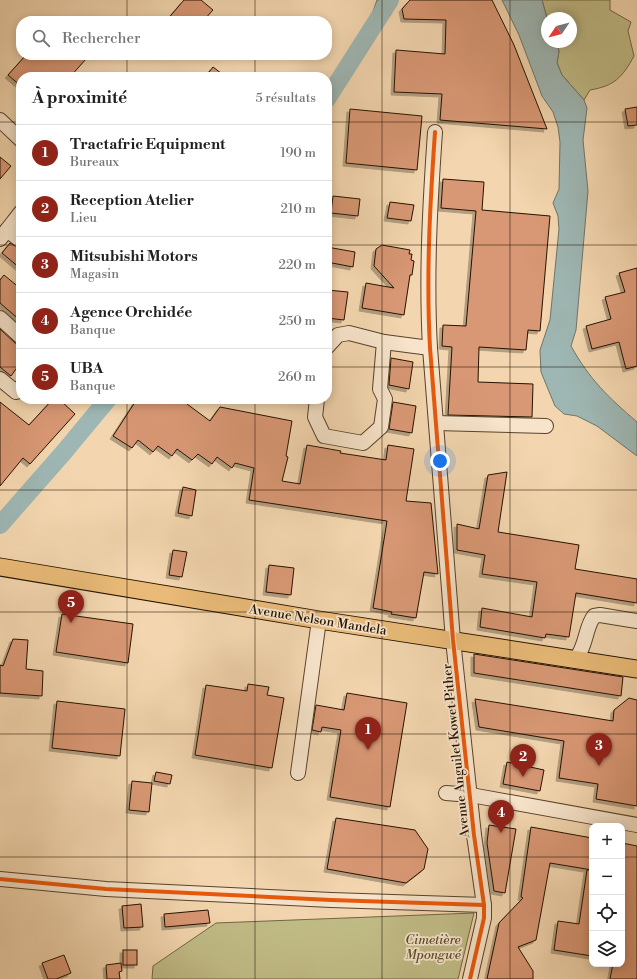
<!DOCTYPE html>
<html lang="fr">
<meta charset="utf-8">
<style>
:root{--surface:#fff;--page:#f2f2f2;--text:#202124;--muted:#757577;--line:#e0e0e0;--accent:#8f2418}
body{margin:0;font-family:"Libre Bodoni",serif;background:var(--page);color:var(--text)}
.controls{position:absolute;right:12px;bottom:12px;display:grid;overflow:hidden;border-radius:8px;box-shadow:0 2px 10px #0003}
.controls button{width:36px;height:36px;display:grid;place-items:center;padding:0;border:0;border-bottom:1px solid var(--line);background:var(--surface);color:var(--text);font:20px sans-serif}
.compass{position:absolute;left:541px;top:12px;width:36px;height:36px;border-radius:50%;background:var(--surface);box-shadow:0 2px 10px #0003;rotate:235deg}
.you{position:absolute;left:440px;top:461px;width:14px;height:14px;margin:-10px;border:3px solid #fff;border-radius:50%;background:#1a73e8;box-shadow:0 0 0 6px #1a73e833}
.badge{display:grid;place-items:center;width:26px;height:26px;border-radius:50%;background:var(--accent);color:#fff;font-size:13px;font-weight:700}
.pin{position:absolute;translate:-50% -33px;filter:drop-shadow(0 1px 2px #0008)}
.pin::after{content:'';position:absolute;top:21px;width:14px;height:12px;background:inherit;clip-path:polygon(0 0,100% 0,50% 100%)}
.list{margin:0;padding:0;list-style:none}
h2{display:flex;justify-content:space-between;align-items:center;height:52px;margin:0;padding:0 16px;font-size:17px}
h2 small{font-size:13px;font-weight:400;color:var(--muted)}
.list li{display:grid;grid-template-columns:26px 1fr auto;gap:12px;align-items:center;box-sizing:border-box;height:56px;padding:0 16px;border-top:1px solid var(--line)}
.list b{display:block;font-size:15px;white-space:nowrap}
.list p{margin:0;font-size:13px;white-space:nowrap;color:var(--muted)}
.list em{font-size:13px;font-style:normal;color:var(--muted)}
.icon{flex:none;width:22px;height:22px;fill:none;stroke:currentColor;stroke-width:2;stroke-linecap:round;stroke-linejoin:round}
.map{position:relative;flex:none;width:637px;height:979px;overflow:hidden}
.search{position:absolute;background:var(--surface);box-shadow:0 2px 10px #0003;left:16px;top:16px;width:316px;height:44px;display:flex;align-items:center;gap:10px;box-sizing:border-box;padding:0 14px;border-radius:16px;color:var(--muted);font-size:15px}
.panel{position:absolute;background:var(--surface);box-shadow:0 2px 10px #0003;left:16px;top:72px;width:316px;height:332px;border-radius:16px}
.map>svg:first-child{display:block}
.green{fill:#c1bc87;stroke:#736744}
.water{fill:#9eb7b4;stroke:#6e756c}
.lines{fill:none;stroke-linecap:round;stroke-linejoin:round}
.river{stroke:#9eb7b4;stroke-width:18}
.building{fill:#d99875;stroke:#251200;filter:url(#shadow)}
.minor-casing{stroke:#58432c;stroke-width:16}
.major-casing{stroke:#251200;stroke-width:19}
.minor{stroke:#f7e4cb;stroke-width:14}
.major{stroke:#eabb78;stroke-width:17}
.cycleway-casing{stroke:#f7e4cb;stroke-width:6}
.cycleway{stroke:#e8590c;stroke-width:4}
.grid{fill:none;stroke:#251200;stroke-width:1;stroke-opacity:0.55}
.labels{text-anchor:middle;stroke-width:3.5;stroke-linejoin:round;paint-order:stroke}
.street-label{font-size:13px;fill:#251200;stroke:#f7e4cb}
.park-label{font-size:13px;font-style:italic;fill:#5c4e2f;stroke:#f7e4cb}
</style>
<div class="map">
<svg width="637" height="979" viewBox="0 0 637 979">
<defs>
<filter id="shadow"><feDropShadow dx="-3" dy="3" stdDeviation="0" flood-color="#0004"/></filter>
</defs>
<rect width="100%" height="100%" fill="#f3d6af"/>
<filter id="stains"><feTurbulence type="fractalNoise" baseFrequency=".005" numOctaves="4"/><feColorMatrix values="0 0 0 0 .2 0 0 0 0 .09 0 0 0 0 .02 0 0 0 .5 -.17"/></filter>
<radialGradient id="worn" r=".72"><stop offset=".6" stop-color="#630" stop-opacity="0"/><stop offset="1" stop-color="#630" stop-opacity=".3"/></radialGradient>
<!-- green -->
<g class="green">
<path d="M542,0H610V10L631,22L628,31L634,56C622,78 614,86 590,90L584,100L562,75L557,63L559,51L556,42H571V18H547Z"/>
<polygon points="474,913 458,979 152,979 153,966 216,923"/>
</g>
<!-- water -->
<g class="water">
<polygon points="377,0 398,0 390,16 372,14"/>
<path d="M502,0H542L547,18V42H556L559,51L557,63L562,75L584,100L587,108L583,140L588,191L576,330L571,346C590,380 608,397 637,422V456L597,426L577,416L564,414L555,406L541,372L540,350L550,320L559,229L558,216L553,203L559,189L560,142L558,127L553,112L542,96L519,35Z"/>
</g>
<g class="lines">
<!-- river -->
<g class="river">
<polyline points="327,99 390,0"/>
<polyline points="0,525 64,452 108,399"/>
</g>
</g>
<!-- building -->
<g class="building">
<polygon points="184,0 201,0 213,10 203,21 166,21"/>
<polygon points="410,0 492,0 514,45 547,129 440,120 442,94 394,92 396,50 445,54 446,20 404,19 402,9"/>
<polygon points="26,55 82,55 86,59 70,77 21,77 21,86 8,75"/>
<polygon points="213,67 226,77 205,77"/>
<polygon points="637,107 637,125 628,126 625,109"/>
<polygon points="350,109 422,116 417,170 346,163"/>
<polygon points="0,157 11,166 0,179"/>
<polygon points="443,179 484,182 482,210 550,216 540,331 528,330 526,350 479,347 478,382 533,384 532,417 448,415 452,347 442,346 443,325 466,326 476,211 441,208"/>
<polygon points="333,196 360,199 358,216 331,213"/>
<polygon points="390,202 414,205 411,221 387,218"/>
<polygon points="10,243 21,249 21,269 2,253"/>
<polygon points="382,245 410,250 409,254 412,254 411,260 414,261 412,275 410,275 404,315 362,308 366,283 394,288 374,266 376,249"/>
<polygon points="327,247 355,252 353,267 327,262"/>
<polygon points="637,268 637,366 626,369 619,342 592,349 586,326 611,319 605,297 625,292 619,273"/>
<polygon points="4,275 21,289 21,321 0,303 0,280"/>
<polygon points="327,290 348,292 344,320 327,318"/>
<polygon points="0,329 15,343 21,345 21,362 11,376 0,367"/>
<polygon points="391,358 413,362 409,389 389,385"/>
<polygon points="53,399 59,399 75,414 30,464 23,458 0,486 0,402 29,425"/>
<polygon points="137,399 190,399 187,404 210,421 220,407 292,421 286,456 288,457 282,481 300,484 307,445 341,451 340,453 386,460 388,445 414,449 406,501 431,503 438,574 424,572 416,618 391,614 392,612 373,608 387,521 249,500 254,468 235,463 232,468 217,457 212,464 198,454 192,460 177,449 172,456 158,446 153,452 138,440 132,448 113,436"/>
<polygon points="393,402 416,406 412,433 389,429"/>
<polygon points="507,472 498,532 579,545 575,569 637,579 637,603 576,593 569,637 546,634 545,638 480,627 482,608 532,617 537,582 482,574 485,555 457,550 457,524 479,529 488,475"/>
<polygon points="183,487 196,490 192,516 178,513"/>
<polygon points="173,550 187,552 182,577 169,575"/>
<polygon points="269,565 294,568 291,595 266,592"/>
<polygon points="62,614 133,624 128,663 56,652"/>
<polygon points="13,639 28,640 26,669 43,671 42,696 0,693 0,665 3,666"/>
<polygon points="474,654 623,677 621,696 474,673"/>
<polygon points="248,684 269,687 267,695 284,698 272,768 195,755 206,685 247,691"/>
<polygon points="347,693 407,703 390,807 330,797 341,730 322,727 321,732 312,730 316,705 344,710"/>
<polygon points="629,698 637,700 637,806 596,799 598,784 559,778 564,741 479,727 475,699 613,721 614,710"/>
<polygon points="57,701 125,709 120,756 52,748"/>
<polygon points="507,762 544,770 540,791 503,784"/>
<polygon points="156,772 172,775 170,784 154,781"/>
<polygon points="132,781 152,783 149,812 129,810"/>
<polygon points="336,818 415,830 428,849 424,869 406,883 327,869"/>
<polygon points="489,825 516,829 505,893 494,891 487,843"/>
<polygon points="531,827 592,838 592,956 554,950 558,921 579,924 587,870 592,870 550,863 536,940 518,947 533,971 533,979 487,979 499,923 523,898 521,897"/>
<polygon points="622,843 637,846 637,979 610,979 613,964 622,964"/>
<polygon points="141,904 143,927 124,928 122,906"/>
<polygon points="208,910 210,923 165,927 164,914"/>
<rect x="123" y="950" width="14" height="15"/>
<polygon points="64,955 71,973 56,979 48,979 42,963"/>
<polygon points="121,963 122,971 119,972 120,979 107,979 106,965"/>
</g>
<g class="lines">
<defs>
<g id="minor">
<polyline points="0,120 21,140"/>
<path d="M435,132C430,204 426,275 430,348L453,640L474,835L484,905V918L470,979"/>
<polyline points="7,230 21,241"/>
<polyline points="0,239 21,212"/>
<polyline points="0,318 21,337"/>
<polyline points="327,347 338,335 349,333 384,342 430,348"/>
<polyline points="0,379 16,392 21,387"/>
<polyline points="317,399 315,417 324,436 363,443 381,427 385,399 380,389 384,342"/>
<polyline points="436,423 546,426"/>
<path d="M576,659C587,644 585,628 594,616L600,615L637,621"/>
<polyline points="298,773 319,620"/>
<polyline points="446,793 471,795 637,825"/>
<polyline points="0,879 106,889 331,900 484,905"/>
</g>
<polyline id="major" points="0,567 319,620 637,669"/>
</defs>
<!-- minor casing -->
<use href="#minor" class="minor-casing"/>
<!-- major casing -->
<use href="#major" class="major-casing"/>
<!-- minor -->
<use href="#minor" class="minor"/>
<!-- major -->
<use href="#major" class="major"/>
<defs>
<g id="cycleway">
<path d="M435,132C430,204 426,275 430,348L453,640L474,835L484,905V918L470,979"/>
<polyline points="0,879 106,889 331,900 484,905"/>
</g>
</defs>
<!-- cycleway casing -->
<use href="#cycleway" class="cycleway-casing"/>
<!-- cycleway -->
<use href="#cycleway" class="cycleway"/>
</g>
<!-- grid -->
<path class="grid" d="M127,0V21M255,0V21M382,0V979M510,0V979M127,55V77M255,55V77M0,122H21M327,122H637M0,245H21M327,245H637M0,367H21M327,367H637M127,399V979M255,399V979M0,490H637M0,612H637M0,734H637M0,857H592M622,857H637"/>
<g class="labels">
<!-- street labels -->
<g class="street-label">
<text transform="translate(318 619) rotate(9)" y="5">Avenue Nelson Mandela</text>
<text transform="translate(455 751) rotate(-96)" y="5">Avenue Anguilet Kowet Pither</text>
</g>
<!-- park labels -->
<g class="park-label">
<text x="433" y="944">Cimetière<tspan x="433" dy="15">Mpongwé</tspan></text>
</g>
</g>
<rect width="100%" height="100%" filter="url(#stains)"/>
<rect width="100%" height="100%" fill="url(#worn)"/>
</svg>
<div class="controls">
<button>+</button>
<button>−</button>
<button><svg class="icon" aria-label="locate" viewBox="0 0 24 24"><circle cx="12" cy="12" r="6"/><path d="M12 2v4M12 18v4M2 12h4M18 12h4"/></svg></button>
<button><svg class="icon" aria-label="layers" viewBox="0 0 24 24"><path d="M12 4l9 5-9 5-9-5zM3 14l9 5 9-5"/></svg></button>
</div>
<svg class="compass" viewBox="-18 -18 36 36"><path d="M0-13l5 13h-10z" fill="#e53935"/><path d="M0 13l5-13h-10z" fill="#757577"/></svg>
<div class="you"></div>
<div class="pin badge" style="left:368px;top:750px">1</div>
<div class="pin badge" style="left:523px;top:777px">2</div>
<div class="pin badge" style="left:599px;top:766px">3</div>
<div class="pin badge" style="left:501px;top:833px">4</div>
<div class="pin badge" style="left:71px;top:623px">5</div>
<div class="search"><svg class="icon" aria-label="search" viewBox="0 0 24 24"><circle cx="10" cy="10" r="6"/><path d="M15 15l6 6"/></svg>Rechercher</div>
<section class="panel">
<h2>À proximité<small>5 résultats</small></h2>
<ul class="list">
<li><span class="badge">1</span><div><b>Tractafric Equipment</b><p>Bureaux</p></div><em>190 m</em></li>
<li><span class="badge">2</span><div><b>Reception Atelier</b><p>Lieu</p></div><em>210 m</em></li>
<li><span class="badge">3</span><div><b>Mitsubishi Motors</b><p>Magasin</p></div><em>220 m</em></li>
<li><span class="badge">4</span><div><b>Agence Orchidée</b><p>Banque</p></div><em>250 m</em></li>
<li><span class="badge">5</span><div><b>UBA</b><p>Banque</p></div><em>260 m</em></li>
</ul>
</section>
</div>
